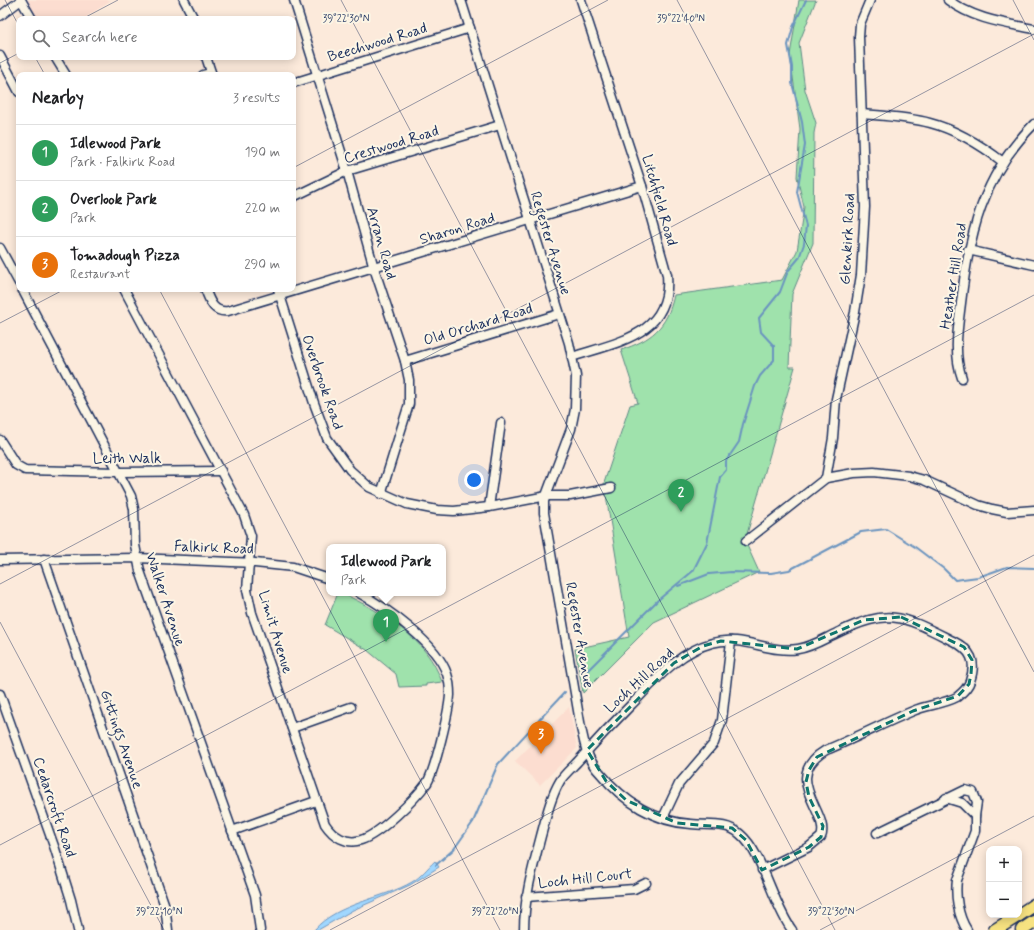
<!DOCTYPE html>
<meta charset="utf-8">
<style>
:root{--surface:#fff;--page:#f6f6f6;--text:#202124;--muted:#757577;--line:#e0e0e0;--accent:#d1495b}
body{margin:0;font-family:Mynerve,sans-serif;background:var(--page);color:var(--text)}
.controls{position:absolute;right:12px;bottom:12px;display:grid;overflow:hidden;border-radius:8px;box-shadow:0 2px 10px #0003}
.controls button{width:36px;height:36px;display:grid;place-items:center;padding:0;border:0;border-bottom:1px solid var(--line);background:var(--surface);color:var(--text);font:20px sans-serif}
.you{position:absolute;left:474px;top:480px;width:14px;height:14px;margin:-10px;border:3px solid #fff;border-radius:50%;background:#1a73e8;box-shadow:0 0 0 6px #1a73e833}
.badge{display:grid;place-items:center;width:26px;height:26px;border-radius:50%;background:var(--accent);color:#fff;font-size:13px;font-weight:700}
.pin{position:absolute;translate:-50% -33px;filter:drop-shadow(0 1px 2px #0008)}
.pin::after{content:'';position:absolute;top:21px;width:14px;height:12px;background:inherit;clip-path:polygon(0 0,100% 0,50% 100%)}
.popup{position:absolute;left:326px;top:544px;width:120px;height:52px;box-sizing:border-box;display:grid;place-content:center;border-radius:8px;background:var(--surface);filter:drop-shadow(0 1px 3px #0005);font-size:13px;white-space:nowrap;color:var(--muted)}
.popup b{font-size:15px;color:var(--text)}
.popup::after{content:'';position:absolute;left:50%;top:100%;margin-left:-8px;border:8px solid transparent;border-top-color:var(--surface)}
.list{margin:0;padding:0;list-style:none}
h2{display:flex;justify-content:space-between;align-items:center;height:52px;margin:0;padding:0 16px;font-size:17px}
h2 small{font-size:13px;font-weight:400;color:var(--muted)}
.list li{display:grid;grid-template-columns:26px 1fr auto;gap:12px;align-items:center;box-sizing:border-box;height:56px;padding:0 16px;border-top:1px solid var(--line)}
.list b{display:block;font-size:15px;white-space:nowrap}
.list p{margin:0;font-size:13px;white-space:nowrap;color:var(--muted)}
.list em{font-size:13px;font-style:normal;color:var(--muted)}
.icon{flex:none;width:22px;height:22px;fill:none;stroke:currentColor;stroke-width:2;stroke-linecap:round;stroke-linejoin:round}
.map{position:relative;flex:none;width:1034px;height:930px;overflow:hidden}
.search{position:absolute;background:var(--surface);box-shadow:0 2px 10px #0003;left:16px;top:16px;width:280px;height:44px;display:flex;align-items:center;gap:10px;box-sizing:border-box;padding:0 14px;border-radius:8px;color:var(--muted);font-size:15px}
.panel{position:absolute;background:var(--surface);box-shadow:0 2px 10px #0003;left:16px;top:72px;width:280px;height:220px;border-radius:8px}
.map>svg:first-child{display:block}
.built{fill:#fcddd0}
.green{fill:#9fe2ac;stroke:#5d8885}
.water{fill:#a0d7ff;stroke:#6b94bf}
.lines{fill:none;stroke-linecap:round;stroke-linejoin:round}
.stream{stroke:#6b94bf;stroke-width:2}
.street-casing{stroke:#1b2f5e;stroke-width:11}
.primary-casing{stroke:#1b2f5e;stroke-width:15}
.street{stroke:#fcf5e5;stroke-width:8}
.primary{stroke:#f7e281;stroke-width:12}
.marked{fill:none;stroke:#0f766e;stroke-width:3;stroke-dasharray:8 5;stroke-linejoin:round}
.ticks{fill:none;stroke:#1b2f5e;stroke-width:1;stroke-opacity:0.45}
.labels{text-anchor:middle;stroke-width:4;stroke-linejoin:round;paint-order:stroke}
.street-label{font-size:15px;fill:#1b2f5e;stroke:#fcf5e5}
.ticks-label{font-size:10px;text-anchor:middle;fill:#1b2f5e;stroke:#fcf5e5;stroke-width:4;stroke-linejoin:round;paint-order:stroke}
</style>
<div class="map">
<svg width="1034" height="930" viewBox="0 0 1034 930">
<rect width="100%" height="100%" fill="#fceadb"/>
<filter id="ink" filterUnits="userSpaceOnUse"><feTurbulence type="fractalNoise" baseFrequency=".025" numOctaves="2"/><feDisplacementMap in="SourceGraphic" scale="8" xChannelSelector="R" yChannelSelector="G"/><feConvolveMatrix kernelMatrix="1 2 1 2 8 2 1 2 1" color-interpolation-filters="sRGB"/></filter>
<g filter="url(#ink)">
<!-- built -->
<g class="built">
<polygon points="27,0 111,0 84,19 38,19"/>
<polygon points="569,707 577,748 540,785 515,761"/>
</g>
<!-- green -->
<g class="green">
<path d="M799,0H816L799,43L805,90L816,123L814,133L813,243L792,294L789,367H795L745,541L759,572L654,622L583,693L575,649L629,637L604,483L630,405L638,403L621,350C651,340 667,328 674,295L782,280L797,251L804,207L797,177L800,129L790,55Z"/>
<path d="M338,593H342C383,613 427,638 442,682L426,684V686L399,687L396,674L367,650L325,625Z"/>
</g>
<!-- water -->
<path class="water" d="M435,861L439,867L410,885L353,910L318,930H314C337,903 383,899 412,882C422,876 427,868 435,861Z"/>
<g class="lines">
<!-- stream -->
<g class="stream">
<polyline points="678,586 709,574 731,572 771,573 789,570 861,532 886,529 915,547 944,569 955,580 978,577 1007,567 1034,568"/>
<polyline points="582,676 658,600 693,571 707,543 720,477 726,470 726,461 739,442 743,424 755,386 760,376 774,360 774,346 761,332 759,318 780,292 788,271 799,258 804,244 806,226 797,192 805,145 802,122 792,83 792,67 788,45 793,27 806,0"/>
<polyline points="436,865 454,849 473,822 498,764 565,692"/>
</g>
<defs>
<g id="street">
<polyline points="21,0 32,19"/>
<polyline points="184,0 194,19"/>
<polyline points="294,0 347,171 374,268 405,361 409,380 409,404 381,494"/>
<path d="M461,0L569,343L576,376L575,409L571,429L544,501V513L581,728C583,737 585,748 589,757C592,764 596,769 601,774C623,801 655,822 691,824C709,826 726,822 740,834C763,853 773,905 792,930"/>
<path d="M948,0C973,19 1004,23 1034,29"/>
<polyline points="0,16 21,0"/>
<polyline points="0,56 19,92"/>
<polyline points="55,57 66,75"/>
<polyline points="206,57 212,75"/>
<polyline points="203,75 211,73"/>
<polyline points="293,83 470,28"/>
<path d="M862,114C884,116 908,117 930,123C957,130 981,145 1003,162"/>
<polyline points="293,197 347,171 500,125"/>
<polyline points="0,248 19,283"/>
<polyline points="968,250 1034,265"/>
<polyline points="22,289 131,496 134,509 135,545 140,571 255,895 260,930"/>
<path d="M124,289L244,515L251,536L247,590L252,613L325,824C333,836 346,845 361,840C380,834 415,799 427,783C435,770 449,711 450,695C450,688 449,680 447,674C437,644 387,608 359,593"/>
<path d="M205,289C210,301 213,313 228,311L642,186"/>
<polyline points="278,289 314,403 327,438 350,470 369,487 407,504 437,510 454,511 489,507 547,496 570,496 611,488"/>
<path d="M572,357C617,342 672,335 667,275L642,186L581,0"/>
<polyline points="405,361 559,314"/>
<path d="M962,378C953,353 958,328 961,303C969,233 983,175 1034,124"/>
<polyline points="0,440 16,465 25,470 119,472 221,471"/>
<polyline points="826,478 833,438 836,399 855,312 861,275 865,207 859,37 860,24 870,0"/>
<polyline points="489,507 501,423"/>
<polyline points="746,541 826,478 854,473 874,472 909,476 924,480 978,505 992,509 1007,512 1034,510"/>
<polyline points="44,559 165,906 168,930"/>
<polyline points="0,560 137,558 255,563 293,567 329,579"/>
<polyline points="0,694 55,849 71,900 78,930"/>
<polyline points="292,728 351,707"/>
<polyline points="946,798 962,803 975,816"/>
<polyline points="663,818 679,784 714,743 722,720 731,641"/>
<polyline points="232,831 316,801"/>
<path d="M877,833L965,790L973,792L977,802L975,816V831L957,880C955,896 958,916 967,930"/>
<polyline points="526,897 634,889 646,883"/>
<path d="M524,930C524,898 533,867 541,836C546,818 550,798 560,781C565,773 573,767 579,760C596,741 613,723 631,705C655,681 678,652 712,643C743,634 769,654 798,649C812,647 824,639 837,633C890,607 903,616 953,641C971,650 977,661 970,681C968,688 962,693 957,697C944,704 927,705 913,711C884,723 856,738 826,750C779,778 831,813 821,837L809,847L762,870"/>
</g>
<g id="primary">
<polyline points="1019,915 1034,905"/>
<polyline points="995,930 1019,915"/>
<polyline points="1022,930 1034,922"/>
</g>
</defs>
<!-- street casing -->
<use href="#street" class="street-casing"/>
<!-- primary casing -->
<use href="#primary" class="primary-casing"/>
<!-- street -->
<use href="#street" class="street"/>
<!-- primary -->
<use href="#primary" class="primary"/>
</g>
</g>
<!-- marked area -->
<path class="marked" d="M901,617L964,647L972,660L971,674L969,684L958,696L913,711L817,757L809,770L806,782L809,797L823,826L821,837L809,847L762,870L746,840L732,828L677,823L626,800L606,781L587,750L674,663L703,646L721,641L797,649L864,620Z"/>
<!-- ticks -->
<path class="ticks" d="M5,0L19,26M341,0L835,930M677,0L1034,672M1013,0L1034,40M82,19L118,0M35,57L45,75M0,63L19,53M293,168L608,0M159,289L500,930M0,323L65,289M0,584L1034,34M0,622L164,930M0,845L1034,295M330,930L1034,555M820,930L1034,816"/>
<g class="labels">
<!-- street labels -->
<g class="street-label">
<text transform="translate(377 42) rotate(-17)" y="5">Beechwood Road</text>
<text transform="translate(391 144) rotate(-17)" y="5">Crestwood Road</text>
<text transform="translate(660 200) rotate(74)" y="5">Litchfield Road</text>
<text transform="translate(457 228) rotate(-17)" y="5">Sharon Road</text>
<text transform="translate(847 239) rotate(-87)" y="5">Glenkirk Road</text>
<text transform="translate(382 243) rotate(74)" y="5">Arran Road</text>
<text transform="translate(551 243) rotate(73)" y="5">Regester Avenue</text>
<text transform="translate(953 276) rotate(-81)" y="5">Heather Hill Road</text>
<text transform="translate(478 324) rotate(-17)" y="5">Old Orchard Road</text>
<text transform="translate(323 382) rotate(71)" y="5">Overbrook Road</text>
<text x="127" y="463">Leith Walk</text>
<text transform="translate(214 547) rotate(2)" y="5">Falkirk Road</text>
<text transform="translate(166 599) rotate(72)" y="5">Walker Avenue</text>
<text transform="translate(276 632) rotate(73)" y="5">Limit Avenue</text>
<text transform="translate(580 635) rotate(80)" y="5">Regester Avenue</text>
<text transform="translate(639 680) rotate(-43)" y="5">Loch Hill Road</text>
<text transform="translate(122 739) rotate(71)" y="5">Gittings Avenue</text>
<text transform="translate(55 807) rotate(71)" y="5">Cedarcroft Road</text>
<text transform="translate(585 878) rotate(-6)" y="5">Loch Hill Court</text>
</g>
</g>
<g class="ticks-label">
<text x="346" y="22">39°22'30"N</text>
<text x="681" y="22">39°22'40"N</text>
<text x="159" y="915">39°22'10"N</text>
<text x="495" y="915">39°22'20"N</text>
<text x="831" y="915">39°22'30"N</text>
</g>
</svg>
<div class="controls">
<button>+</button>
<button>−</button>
</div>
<div class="you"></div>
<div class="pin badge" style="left:386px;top:642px;background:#2e9e5b">1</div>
<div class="popup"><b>Idlewood Park</b>Park</div>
<div class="pin badge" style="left:681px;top:512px;background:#2e9e5b">2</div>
<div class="pin badge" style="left:541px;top:754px;background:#e8710a">3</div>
<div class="search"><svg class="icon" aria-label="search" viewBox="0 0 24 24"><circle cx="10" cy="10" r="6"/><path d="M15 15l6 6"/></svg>Search here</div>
<section class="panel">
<h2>Nearby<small>3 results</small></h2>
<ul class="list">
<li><span class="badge" style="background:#2e9e5b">1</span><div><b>Idlewood Park</b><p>Park · Falkirk Road</p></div><em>190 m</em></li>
<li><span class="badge" style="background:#2e9e5b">2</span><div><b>Overlook Park</b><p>Park</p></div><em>220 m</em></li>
<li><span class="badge" style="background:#e8710a">3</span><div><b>Tomadough Pizza</b><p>Restaurant</p></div><em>290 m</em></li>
</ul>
</section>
</div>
